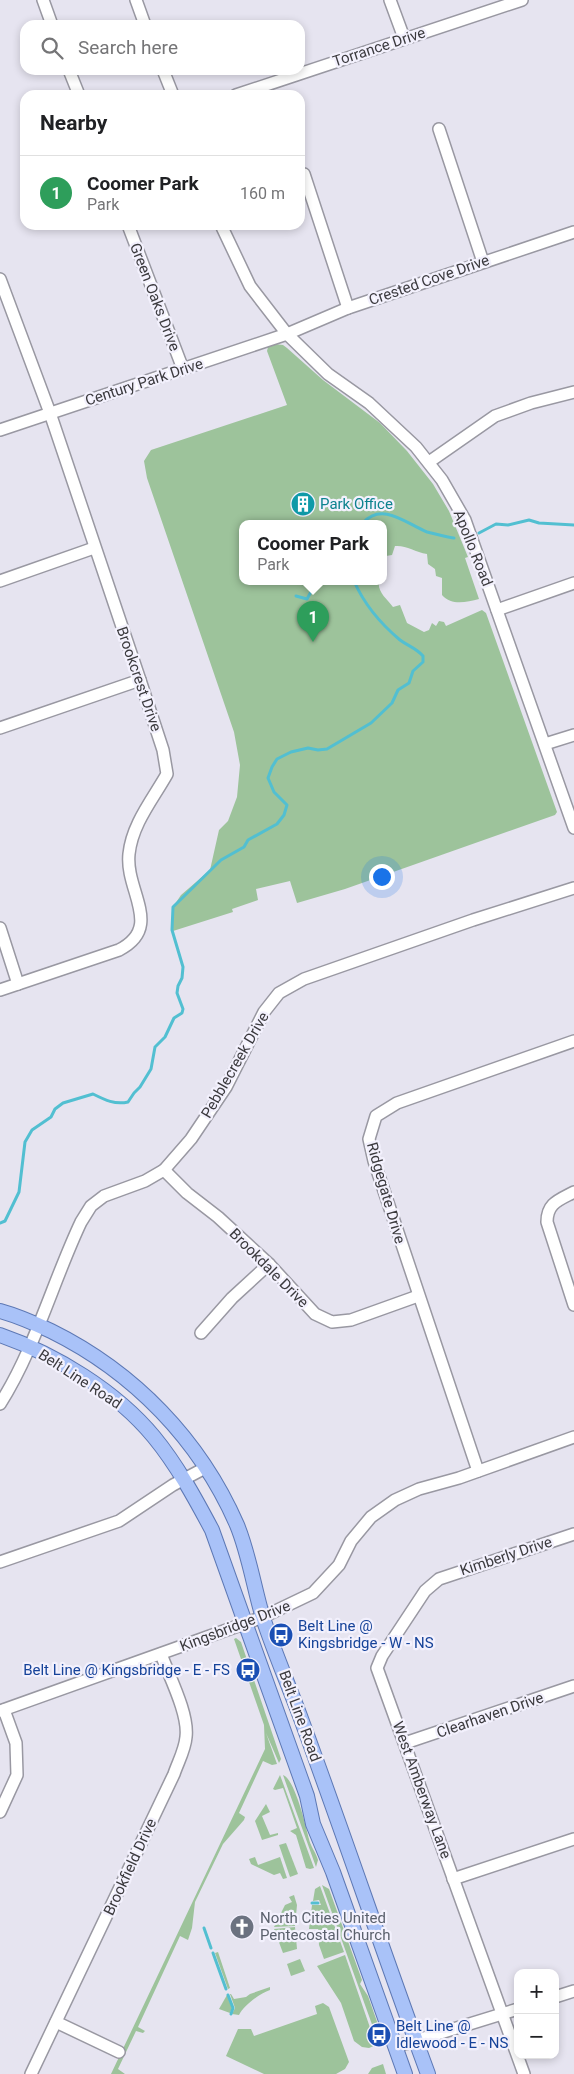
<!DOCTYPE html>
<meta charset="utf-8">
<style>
:root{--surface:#fff;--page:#f2f2f2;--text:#202124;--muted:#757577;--line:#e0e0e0;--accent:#111827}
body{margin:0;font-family:Roboto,sans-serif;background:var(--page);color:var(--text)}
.controls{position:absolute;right:15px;bottom:15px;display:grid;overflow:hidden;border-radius:10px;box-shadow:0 2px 8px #0003}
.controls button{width:45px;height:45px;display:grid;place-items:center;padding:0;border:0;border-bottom:1px solid var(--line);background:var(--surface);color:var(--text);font:25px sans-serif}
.you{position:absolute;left:381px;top:876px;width:18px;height:18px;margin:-12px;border:4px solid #fff;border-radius:50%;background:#1a73e8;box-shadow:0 0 0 8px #1a73e833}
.badge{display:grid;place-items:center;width:32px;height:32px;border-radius:50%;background:var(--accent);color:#fff;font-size:16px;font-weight:700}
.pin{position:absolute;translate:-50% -41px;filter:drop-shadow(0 1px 2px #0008)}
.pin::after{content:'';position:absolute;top:26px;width:18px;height:15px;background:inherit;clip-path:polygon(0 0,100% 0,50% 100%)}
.popup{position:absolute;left:239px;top:520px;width:148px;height:65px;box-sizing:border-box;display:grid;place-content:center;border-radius:10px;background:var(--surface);filter:drop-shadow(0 1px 4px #0005);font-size:16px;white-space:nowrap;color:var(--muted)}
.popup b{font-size:19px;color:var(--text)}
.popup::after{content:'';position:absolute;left:50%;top:100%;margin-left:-10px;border:10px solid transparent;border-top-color:var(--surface)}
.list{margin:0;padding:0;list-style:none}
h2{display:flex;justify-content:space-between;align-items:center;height:65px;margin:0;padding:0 20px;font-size:21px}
h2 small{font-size:16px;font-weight:400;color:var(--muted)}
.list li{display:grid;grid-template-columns:32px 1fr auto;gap:15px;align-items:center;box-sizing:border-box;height:75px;padding:0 20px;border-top:1px solid var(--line)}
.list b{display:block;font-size:19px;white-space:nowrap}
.list p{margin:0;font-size:16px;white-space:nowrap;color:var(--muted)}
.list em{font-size:16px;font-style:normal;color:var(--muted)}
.icon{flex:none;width:28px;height:28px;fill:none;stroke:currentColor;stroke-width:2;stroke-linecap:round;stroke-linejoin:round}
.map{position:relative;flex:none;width:574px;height:2074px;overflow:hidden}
.search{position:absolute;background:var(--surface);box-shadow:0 2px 8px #0003;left:20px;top:20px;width:285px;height:55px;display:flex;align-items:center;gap:12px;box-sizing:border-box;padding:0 18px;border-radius:15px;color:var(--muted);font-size:19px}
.panel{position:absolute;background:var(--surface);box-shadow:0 2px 8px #0003;left:20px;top:90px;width:285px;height:140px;border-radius:15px}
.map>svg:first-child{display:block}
.green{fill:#9dc39b}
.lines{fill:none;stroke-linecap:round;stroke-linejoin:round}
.stream{stroke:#52bfd1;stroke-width:3}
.minor-casing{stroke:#9998a2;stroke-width:14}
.major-casing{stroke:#5d78b4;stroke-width:16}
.minor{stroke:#fff;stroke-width:11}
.major{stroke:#a9c2f8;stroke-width:14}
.labels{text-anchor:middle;stroke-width:4.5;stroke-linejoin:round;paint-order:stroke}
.street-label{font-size:15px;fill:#3b3a3e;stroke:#f3f1fd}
.culture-label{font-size:15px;fill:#0d838f;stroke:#f3f1fd;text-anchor:start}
.transit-label{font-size:15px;fill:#164399;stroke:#f3f1fd;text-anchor:start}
.worship-label{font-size:15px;fill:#5b616d;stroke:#f3f1fd;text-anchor:start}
</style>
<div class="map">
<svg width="574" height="2074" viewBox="0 0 574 2074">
<rect width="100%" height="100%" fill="#e6e4f0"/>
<!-- green -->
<g class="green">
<path d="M275,344L283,345L287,348L323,380L380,423L407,451L433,484L449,511L468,557L465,558L479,599C466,602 452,606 442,595V578L436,576L435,569L428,564L427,554C415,552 406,545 395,546L392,555L386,556L383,564V523H243V581H379C377,592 387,599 393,607L400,605L407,623L424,632L429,630L432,623L436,626L439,621L444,622L446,626L482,610L486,613L557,812L555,815L345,889L297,903L290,881L256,889L258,900L232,909L233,912L173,931V907L181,895L210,870L219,830L228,821L237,797L240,765L234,732L147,478L144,461L151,450L287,405L267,351L268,347Z"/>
<polygon points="236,1638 241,1642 281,1759 279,1763 266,1733 277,1764 272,1765 263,1761 239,1813 245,1817 244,1820 223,1844 195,1902 192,1928 188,1940 180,1936 138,2027 145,2031 143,2033 136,2031 118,2069 125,2074 111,2074 265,1749 264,1725 234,1639"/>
<polygon points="280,1775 314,1868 310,1869 306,1868 296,1835 290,1831 297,1828 283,1788 275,1790 273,1789"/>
<path d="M283,1775C295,1779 306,1827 309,1839C310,1845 316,1853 318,1860L316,1867Z"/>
<polygon points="266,1804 270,1812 262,1816 270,1835 278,1833 278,1835 262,1840 255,1821"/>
<polygon points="286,1843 298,1874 290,1877 279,1845"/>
<polygon points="255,1857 258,1865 280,1857 287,1878 283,1879 280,1873 274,1875 251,1864 249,1859"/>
<polygon points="322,1885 329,1889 362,1980 360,1984 368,1996 381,2033 381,2039 379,2044"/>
<polygon points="320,1886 344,1952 324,1959 319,1945 318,1929 309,1929 312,1905 321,1905 319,1900 313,1901 315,1889"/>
<polygon points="294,1895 297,1905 295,1926 274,1927 285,1905 292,1902 289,1897"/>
<polygon points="295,1927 297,1949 283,1953 274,1929"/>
<polygon points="218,1952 230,1988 228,1989 215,1953"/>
<polygon points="345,1955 376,2045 369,2048 362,2047 354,2041 341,2003 317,1966"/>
<polygon points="300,1959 305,1971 291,1976 287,1964"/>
<path d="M270,1987V1990C260,1993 243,2006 239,2015L232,2014L235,2008L230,1994H231L234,1999L246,1997L250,1994Z"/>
<polygon points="227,1995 232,2008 230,2013 219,2009"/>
<polygon points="323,2003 329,2007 349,2062 345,2069 336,2074 264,2074 226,2056 238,2029 251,2029 254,2036 317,2014 315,2006"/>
<polygon points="383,2064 386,2074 368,2074 372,2068"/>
</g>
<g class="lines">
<!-- stream -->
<g class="stream">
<path d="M363,523C382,501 407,524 427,532C432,533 450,538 454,538"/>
<polyline points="479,533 496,524 508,525 529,520 539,523 574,525"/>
<polyline points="295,581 309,583 312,590 307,599 296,596"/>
<path d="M0,1223L5,1221L19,1192L25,1142L32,1130L51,1117L55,1109L63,1103L93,1094C105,1100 115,1105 128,1102L134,1093L140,1087L151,1069L155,1047L165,1037L174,1018L182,1013L183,1009L177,993L178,986L182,978L183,967L172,930L173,907L221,860L244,847L248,840L277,824L284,815L287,805L274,792L268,778L272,767L277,759L291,752L308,748L318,750L327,749L371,723L392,703L398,690L409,683L413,671L423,662V656C416,648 408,646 400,640C381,624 364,604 354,581"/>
<polyline points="312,1903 318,1903"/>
<polyline points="204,1928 211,1948"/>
<polyline points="213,1953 226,1989"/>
<polyline points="228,1995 233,2008 231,2014"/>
</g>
<defs>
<g id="minor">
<polyline points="43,0 52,25"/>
<polyline points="136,0 145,25"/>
<polyline points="390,0 404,38"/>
<polyline points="69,70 79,95"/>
<polyline points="163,70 173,95"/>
<polyline points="236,95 522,0"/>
<polyline points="439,129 483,262"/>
<polyline points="304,174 348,308"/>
<polyline points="128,225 183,369"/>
<polyline points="221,225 250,286 287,334 328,374 369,403 416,447 442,480 465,520 574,828"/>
<path d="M0,279L50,413L140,680L163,750L167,774C153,799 132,824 129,854C125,891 164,927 119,950L0,990"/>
<polyline points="0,430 287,334 348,308 574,232"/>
<polyline points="429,462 495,416 531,403 574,392"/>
<polyline points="0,581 94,548"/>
<polyline points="497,610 574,583"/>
<polyline points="0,728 140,680"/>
<polyline points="545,744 574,735"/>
<polyline points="0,928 18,984"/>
<polyline points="164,1170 187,1193 218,1217 269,1264 315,1314 332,1322 351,1320 418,1296"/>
<path d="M574,1192C559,1200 547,1203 547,1222L574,1305"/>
<polyline points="201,1333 232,1298 269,1264"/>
<path d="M0,1404C35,1349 53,1281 81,1222L91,1206L104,1196L145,1181L164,1170L191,1139L226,1087L264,1012L279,993L304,979L473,920L574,888"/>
<polyline points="478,1471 374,1161 369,1139 376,1116 397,1103 574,1041"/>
<polyline points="0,1562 119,1521 173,1485 205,1468"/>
<polyline points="0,1711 263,1617 313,1593 339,1565 351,1541 371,1517 395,1500 419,1489 459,1478 574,1437"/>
<polyline points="405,1743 574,1686"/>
<polyline points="0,1812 17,1775 16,1743 4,1710"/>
<polyline points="453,1879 574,1839"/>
<polyline points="555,1997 574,1991"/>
<polyline points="56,2022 119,2052"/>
<polyline points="395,2047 518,2009"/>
<path d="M31,2074L174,1774C178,1762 185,1750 186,1737C189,1714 169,1676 161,1654"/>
<polyline points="524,2074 377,1668 382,1656 425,1591 439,1579 574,1534"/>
</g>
<g id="major">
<path d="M0,1311C18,1316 34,1323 51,1331C134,1372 200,1440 237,1525C249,1554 254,1588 263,1618C274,1651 288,1684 300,1716C344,1835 384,1955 428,2074"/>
<path d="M0,1335C55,1354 116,1391 154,1437C177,1465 195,1498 212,1530L307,1796L313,1824L333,1872L405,2074"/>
</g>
</defs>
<!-- minor casing -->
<use href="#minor" class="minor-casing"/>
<!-- major casing -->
<use href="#major" class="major-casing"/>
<!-- minor -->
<use href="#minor" class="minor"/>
<!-- major -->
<use href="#major" class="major"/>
</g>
<!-- icons -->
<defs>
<symbol id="building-disc" viewBox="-11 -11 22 22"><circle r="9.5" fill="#0f9aa8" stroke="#f3f1fd"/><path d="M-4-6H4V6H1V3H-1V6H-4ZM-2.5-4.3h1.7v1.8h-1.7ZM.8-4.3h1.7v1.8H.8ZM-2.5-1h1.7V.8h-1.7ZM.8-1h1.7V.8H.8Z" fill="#fff"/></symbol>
<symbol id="bus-disc" viewBox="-11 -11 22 22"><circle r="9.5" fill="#1a4fb4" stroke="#f3f1fd"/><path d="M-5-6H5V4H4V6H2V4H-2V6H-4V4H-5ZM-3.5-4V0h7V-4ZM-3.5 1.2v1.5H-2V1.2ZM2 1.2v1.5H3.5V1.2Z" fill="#fff"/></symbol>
<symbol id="church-disc" viewBox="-11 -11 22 22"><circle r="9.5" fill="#6b7280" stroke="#f3f1fd"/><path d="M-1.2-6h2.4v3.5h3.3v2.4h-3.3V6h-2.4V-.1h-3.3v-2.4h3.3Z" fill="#fff"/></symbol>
</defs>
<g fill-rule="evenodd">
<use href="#building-disc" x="289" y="490" width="28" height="28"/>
<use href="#bus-disc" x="267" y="1621" width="28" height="28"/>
<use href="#bus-disc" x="234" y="1656" width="28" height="28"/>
<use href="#church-disc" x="228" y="1913" width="28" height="28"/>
<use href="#bus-disc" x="365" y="2021" width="28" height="28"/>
</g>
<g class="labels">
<!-- street labels -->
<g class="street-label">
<text transform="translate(379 47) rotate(-18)" y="5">Torrance Drive</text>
<text transform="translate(429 280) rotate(-19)" y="5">Crested Cove Drive</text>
<text transform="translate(155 297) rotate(69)" y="5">Green Oaks Drive</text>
<text transform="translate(144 382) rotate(-18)" y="5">Century Park Drive</text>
<text transform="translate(473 548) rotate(68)" y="5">Apollo Road</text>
<text transform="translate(139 679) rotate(71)" y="5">Brookcrest Drive</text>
<text transform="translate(235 1065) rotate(-60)" y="5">Pebblecreek Drive</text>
<text transform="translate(386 1193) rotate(74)" y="5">Ridgegate Drive</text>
<text transform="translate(269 1268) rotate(45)" y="5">Brookdale Drive</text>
<text transform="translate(80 1379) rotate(33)" y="5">Belt Line Road</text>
<text transform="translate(506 1556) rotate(-18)" y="5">Kimberly Drive</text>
<text transform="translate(235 1626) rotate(-21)" y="5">Kingsbridge Drive</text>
<text transform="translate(490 1715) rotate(-19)" y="5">Clearhaven Drive</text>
<text transform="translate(300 1716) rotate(70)" y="5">Belt Line Road</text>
<text transform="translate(422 1790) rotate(70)" y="5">West Amberway Lane</text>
<text transform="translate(130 1867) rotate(-65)" y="5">Brookfield Drive</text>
</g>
<!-- culture labels -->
<g class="culture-label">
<text x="320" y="509">Park Office</text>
</g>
<!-- transit labels -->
<g class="transit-label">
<text x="298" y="1631">Belt Line @<tspan x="298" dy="17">Kingsbridge - W - NS</tspan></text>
<text x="230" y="1675" text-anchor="end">Belt Line @ Kingsbridge - E - FS</text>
<text x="396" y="2031">Belt Line @<tspan x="396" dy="17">Idlewood - E - NS</tspan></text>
</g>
<!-- worship labels -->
<g class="worship-label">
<text x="260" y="1923">North Cities United<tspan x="260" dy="17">Pentecostal Church</tspan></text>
</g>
</g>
</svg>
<div class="controls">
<button>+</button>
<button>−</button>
</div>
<div class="you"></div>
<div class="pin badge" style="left:313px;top:642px;background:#2e9e5b">1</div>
<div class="popup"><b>Coomer Park</b>Park</div>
<div class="search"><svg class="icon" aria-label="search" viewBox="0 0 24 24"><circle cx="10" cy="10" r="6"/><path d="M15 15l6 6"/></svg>Search here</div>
<section class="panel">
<h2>Nearby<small></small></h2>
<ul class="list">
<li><span class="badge" style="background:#2e9e5b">1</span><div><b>Coomer Park</b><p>Park</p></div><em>160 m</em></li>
</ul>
</section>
</div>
